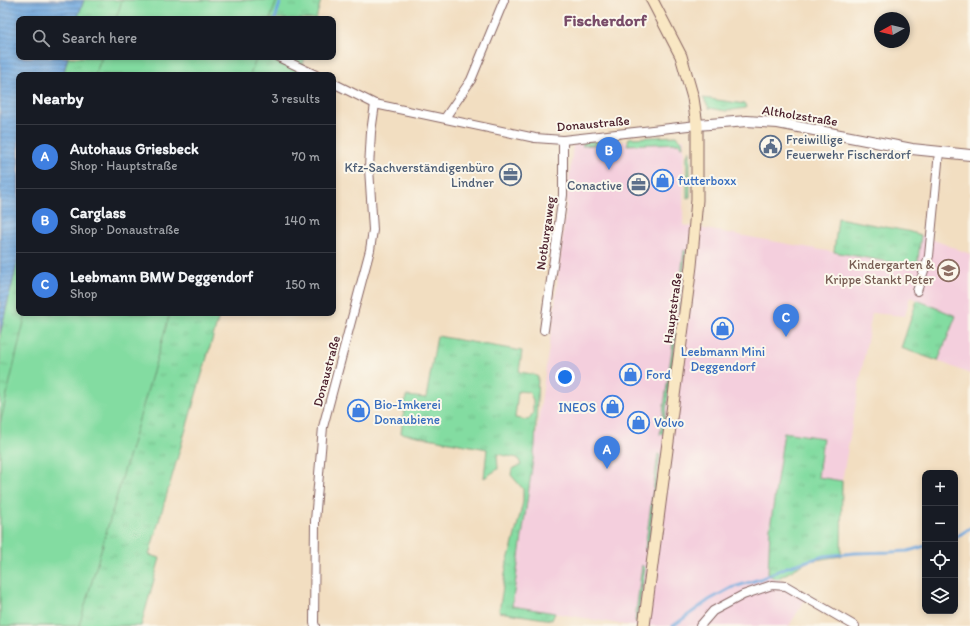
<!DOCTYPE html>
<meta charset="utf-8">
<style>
:root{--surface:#171b24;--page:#242831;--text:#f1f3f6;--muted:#9ea1a6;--line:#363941;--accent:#d1495b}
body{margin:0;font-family:Itim,sans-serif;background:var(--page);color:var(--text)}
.controls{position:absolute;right:12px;bottom:12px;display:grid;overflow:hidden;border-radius:8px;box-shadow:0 2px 6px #0003}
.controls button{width:36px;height:36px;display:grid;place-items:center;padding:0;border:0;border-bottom:1px solid var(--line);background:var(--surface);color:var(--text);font:20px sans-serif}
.compass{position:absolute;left:874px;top:12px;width:36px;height:36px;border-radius:50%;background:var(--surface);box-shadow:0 2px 6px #0003;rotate:262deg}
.you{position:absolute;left:565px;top:377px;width:14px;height:14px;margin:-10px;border:3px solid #fff;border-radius:50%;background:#1a73e8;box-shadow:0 0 0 6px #1a73e833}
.badge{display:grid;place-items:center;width:26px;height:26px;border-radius:50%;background:var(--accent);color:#fff;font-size:13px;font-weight:700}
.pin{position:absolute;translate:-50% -33px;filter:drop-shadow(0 1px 2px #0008)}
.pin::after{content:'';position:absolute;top:21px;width:14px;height:12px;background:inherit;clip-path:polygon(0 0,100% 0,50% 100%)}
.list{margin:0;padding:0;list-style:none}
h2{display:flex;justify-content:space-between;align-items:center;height:52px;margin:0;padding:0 16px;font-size:17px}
h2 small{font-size:13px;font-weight:400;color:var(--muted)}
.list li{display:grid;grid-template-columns:26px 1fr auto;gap:12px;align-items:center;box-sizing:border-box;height:64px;padding:0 16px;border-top:1px solid var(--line)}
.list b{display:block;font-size:15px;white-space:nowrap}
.list p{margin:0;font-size:13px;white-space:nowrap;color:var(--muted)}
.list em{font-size:13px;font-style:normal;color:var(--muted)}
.icon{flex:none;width:22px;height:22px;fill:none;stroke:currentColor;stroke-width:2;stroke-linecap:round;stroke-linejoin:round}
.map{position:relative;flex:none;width:970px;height:626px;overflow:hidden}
.search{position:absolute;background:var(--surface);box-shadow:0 2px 6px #0003;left:16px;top:16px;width:320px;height:44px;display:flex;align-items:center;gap:10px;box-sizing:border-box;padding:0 14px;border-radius:8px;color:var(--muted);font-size:15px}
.panel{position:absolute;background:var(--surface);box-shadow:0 2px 6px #0003;left:16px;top:72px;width:320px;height:244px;border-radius:8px}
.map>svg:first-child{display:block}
.built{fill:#f4cfdd}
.grass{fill:url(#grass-tufts);stroke:#667e66;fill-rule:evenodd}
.park{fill:#83dca1;stroke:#667e66}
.water{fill:url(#water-rules);stroke:#5c6384}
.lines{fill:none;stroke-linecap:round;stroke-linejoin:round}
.stream{stroke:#6fa7de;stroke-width:3}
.minor-casing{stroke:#856260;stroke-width:10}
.tertiary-casing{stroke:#856260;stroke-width:12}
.secondary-casing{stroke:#856260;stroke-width:13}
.minor{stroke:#fff;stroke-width:8}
.tertiary{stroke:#fff;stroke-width:10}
.secondary{stroke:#f9e7c3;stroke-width:11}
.labels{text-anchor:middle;stroke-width:4;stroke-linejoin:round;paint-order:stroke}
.street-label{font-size:13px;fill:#4a1f2b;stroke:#fbf7ec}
.service-label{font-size:13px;fill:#4e5e75;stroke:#fbf7ec;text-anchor:end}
.shop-label{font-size:13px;fill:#366cbe;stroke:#fbf7ec;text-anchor:start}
.education-label{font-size:13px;fill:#785e54;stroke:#fbf7ec;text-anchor:end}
.district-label{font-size:17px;font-weight:bold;fill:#784b68;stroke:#fbf7ec}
</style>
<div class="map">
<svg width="970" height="626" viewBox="0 0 970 626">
<defs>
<pattern id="grass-tufts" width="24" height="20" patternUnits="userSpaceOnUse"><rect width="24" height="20" fill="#83dca1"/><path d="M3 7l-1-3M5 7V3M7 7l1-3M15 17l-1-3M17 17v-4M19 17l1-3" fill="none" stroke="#73bc8b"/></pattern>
<pattern id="water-rules" width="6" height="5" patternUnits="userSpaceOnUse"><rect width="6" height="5" fill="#6fa7de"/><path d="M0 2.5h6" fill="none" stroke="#5d87b4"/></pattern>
</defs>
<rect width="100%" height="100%" fill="#fbf7ec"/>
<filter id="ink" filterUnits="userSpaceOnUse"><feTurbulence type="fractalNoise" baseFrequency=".025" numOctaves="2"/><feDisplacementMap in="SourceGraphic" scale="8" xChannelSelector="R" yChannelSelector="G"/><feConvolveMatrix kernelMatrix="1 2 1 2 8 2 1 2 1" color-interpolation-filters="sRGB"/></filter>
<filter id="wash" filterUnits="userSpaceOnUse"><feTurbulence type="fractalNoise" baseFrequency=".012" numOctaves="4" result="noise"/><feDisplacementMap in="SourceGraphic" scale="16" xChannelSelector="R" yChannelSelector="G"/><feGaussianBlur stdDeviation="0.9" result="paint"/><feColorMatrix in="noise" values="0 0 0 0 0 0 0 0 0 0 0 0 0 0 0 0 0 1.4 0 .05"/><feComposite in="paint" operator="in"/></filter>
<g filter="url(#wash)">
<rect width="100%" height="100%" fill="#f2dec1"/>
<!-- built -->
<polygon class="built" points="684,139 683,225 916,267 921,235 970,254 970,374 938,361 956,316 910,297 905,316 872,313 842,481 818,477 823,438 784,432 770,528 768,574 808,595 789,626 632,626 512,606 554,311 573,144"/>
<!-- grass -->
<g class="grass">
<polygon points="84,0 321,0 316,19 77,19"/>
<polygon points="68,57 248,57 241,75 63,75"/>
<polygon points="248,57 305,57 300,75 242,75"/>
<polygon points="703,98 745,104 746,108 726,111 709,108"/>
<polygon points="677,136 682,141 683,147 681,147 679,143 627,145 629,138"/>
<polygon points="614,140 617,143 582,146 584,142"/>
<polygon points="689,150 690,151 690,197 687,198 687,156"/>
<polygon points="838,218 907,231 921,235 917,267 834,252"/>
<polygon points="684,250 686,251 679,310 677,311"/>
<polygon points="19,256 19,313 220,313 149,555 160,558 141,626 0,626 0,334"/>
<polygon points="917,300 956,316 938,361 901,348"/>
<polygon points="675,328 677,330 663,434 660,435"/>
<path d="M437,336L522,351L519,372L532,374L538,377L535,446L512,606L555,613L552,620L499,612L507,562L511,551L523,502V489L511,475L512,469L521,465L518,458L497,454L498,469L484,478L487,449L401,433L406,396L426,398ZM518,391L529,392L533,400V413L528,420L515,418Z"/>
<polygon points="784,432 823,438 818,477 842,481 841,556 809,561 777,579 768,575 770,528"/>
<polygon points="658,454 660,455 648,548 645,549"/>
<polygon points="642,565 645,568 637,622 635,621"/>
</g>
<!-- park -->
<g class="park">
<polygon points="122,0 277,0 270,19 116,19"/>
<polygon points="102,57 257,57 250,75 95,75"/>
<polygon points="26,313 170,313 79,626 0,626 0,424"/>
</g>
<!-- water -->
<polygon class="water" points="0,0 84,0 77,19 19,19 19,57 68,57 63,75 19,75 19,256 0,334"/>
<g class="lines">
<!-- stream -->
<g class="stream">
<polyline points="275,19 281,0"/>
<polyline points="955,538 970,528"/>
<polyline points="673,626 709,600 731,588 760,579 787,567 824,556 855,553 891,552 908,551 925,546"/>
</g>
</g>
</g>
<g filter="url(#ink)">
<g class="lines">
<defs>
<g id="minor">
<polyline points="278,57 316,75"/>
<polyline points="333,83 375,104 535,138 563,140 697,125"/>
<polyline points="445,118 471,80 504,0"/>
<polyline points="917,291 929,256 939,152"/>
<polyline points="544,330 563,195 563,140"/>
<polyline points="315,626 314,623 315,521 323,427 370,250 373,230 369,168 371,132 375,104"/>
<polyline points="700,626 713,611 743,595 772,585 786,586 855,626"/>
</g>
<polyline id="tertiary" points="697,125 747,121 778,123 912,149 970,155"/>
<polyline id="secondary" points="644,626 691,266 697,200 697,125 693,98 681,56 652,0"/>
</defs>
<!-- minor casing -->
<use href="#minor" class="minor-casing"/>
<!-- tertiary casing -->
<use href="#tertiary" class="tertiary-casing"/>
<!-- secondary casing -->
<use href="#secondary" class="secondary-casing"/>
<!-- minor -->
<use href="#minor" class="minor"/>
<!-- tertiary -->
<use href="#tertiary" class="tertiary"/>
<!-- secondary -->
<use href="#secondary" class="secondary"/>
</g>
</g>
<!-- icons -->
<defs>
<symbol id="civic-ring" viewBox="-11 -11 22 22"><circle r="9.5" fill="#fbf7ec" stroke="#5c6f8a" stroke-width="1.5"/><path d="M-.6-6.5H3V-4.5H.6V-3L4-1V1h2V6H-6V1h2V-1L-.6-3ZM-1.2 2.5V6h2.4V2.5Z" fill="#5c6f8a"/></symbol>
<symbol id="office-ring" viewBox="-11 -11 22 22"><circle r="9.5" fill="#fbf7ec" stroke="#5c6f8a" stroke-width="1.5"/><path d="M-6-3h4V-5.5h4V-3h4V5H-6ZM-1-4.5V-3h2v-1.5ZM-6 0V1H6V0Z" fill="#5c6f8a"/></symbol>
<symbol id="shop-ring" viewBox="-11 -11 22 22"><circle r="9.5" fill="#fbf7ec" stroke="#3f7fe0" stroke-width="1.5"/><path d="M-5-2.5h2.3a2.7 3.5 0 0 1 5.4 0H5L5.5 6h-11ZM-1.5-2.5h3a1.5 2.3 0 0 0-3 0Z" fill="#3f7fe0"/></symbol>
<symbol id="school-ring" viewBox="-11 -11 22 22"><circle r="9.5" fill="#fbf7ec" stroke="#8d6e63" stroke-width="1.5"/><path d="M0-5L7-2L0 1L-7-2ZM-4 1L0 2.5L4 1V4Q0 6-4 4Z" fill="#8d6e63"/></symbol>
</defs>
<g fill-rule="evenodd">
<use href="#civic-ring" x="758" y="134" width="25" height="25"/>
<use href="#office-ring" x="498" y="162" width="25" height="25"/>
<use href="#shop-ring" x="650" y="168" width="25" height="25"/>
<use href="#office-ring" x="626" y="172" width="25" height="25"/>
<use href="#school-ring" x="936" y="258" width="25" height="25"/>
<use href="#shop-ring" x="710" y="316" width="25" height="25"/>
<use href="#shop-ring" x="618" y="362" width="25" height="25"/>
<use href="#shop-ring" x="600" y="394" width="25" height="25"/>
<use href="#shop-ring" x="346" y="398" width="25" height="25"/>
<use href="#shop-ring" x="626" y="410" width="25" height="25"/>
</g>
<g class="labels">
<!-- street labels -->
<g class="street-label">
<text transform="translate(800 115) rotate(9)" y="5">Altholzstraße</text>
<text transform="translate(593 123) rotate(-5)" y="5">Donaustraße</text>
<text transform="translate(545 233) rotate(-82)" y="5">Notburgaweg</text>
<text transform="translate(672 308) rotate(-82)" y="5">Hauptstraße</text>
<text transform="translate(326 371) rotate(-75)" y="5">Donaustraße</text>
</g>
<!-- service labels -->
<g class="service-label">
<text x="786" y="144" text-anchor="start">Freiwillige<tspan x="786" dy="15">Feuerwehr Fischerdorf</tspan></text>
<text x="494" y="172">Kfz-Sachverständigenbüro<tspan x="494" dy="15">Lindner</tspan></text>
<text x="622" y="190">Conactive</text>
</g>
<!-- shop labels -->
<g class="shop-label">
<text x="678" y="185">futterboxx</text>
<text x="723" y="356" text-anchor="middle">Leebmann Mini<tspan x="723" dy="15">Deggendorf</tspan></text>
<text x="646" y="379">Ford</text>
<text x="374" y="409">Bio-Imkerei<tspan x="374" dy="15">Donaubiene</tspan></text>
<text x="596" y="412" text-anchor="end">INEOS</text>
<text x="654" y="427">Volvo</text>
</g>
<!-- education labels -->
<g class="education-label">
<text x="934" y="269">Kindergarten &amp;<tspan x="934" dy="15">Krippe Stankt Peter</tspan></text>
</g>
<!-- district labels -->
<g class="district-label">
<text x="605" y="26">Fischerdorf</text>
</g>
</g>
</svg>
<div class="controls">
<button>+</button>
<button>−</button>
<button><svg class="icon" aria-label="locate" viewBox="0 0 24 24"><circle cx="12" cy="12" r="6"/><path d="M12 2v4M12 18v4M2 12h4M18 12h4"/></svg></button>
<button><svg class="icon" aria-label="layers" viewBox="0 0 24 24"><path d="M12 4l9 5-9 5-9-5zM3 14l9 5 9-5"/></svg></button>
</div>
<svg class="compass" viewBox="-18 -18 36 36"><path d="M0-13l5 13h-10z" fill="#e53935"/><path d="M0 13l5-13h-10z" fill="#9ea1a6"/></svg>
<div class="you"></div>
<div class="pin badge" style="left:607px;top:469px;background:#3f7fe0">A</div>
<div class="pin badge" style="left:609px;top:170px;background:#3f7fe0">B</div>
<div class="pin badge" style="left:786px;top:337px;background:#3f7fe0">C</div>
<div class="search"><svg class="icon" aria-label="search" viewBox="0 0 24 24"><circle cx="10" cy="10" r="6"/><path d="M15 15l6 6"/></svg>Search here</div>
<section class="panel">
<h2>Nearby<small>3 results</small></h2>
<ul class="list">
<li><span class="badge" style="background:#3f7fe0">A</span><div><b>Autohaus Griesbeck</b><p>Shop · Hauptstraße</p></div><em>70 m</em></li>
<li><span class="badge" style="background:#3f7fe0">B</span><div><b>Carglass</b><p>Shop · Donaustraße</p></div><em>140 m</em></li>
<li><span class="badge" style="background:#3f7fe0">C</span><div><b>Leebmann BMW Deggendorf</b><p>Shop</p></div><em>150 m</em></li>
</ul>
</section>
</div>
